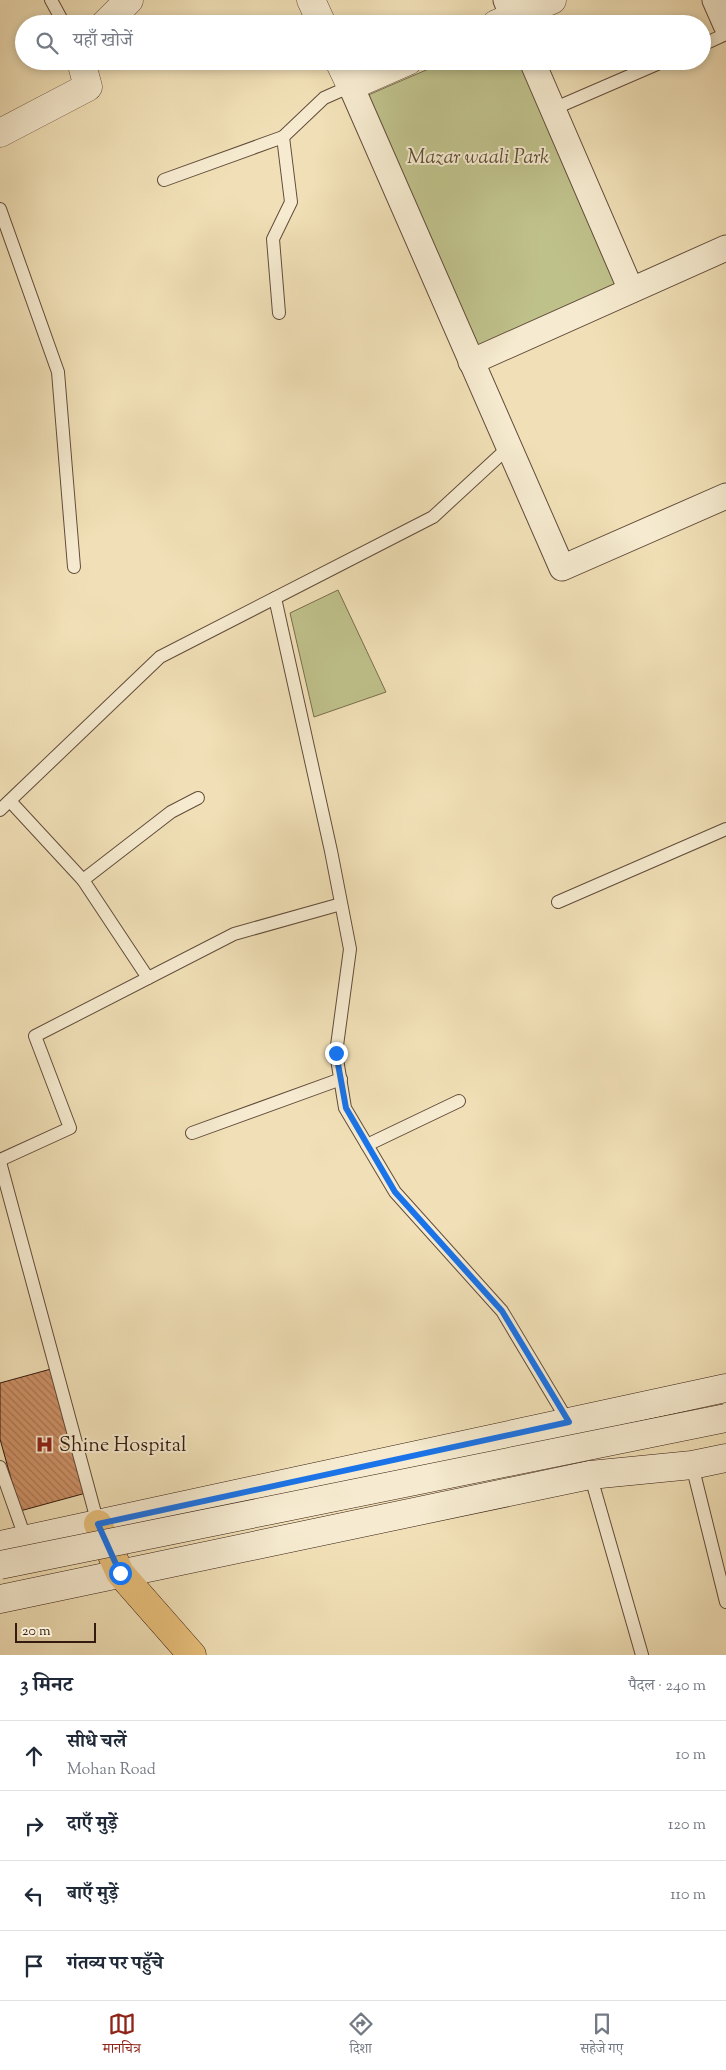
<!DOCTYPE html>
<html lang="hi">
<meta charset="utf-8">
<style>
:root{--surface:#fff;--page:#f2f2f3;--text:#1f2937;--muted:#747a83;--line:#e0e1e3;--accent:#8f2418}
body{margin:0;font-family:"Sorts Mill Goudy","Noto Serif Devanagari",serif;background:var(--page);color:var(--text)}
.scale{position:absolute;left:15px;bottom:12px;width:81px;box-sizing:border-box;padding-left:5px;border:2px solid #331b10;border-top:0;font-size:14px;line-height:18px;white-space:nowrap;color:#331b10;-webkit-text-stroke:4px #f6ebd0;paint-order:stroke}
.stop{position:absolute;width:15px;height:15px;margin:-11px;border:4px solid #1a73e8;border-radius:50%;background:#fff}
.stop.end{background:#1a73e8;border-color:#fff;box-shadow:0 1px 5px #0008}
.list{margin:0;padding:0;list-style:none}
h2{display:flex;justify-content:space-between;align-items:center;height:65px;margin:0;padding:0 20px;font-size:21px}
h2 small{font-size:16px;font-weight:400;color:var(--muted)}
.list li{display:grid;grid-template-columns:32px 1fr auto;gap:15px;align-items:center;box-sizing:border-box;height:70px;padding:0 20px;border-top:1px solid var(--line)}
.list b{display:block;font-size:19px;white-space:nowrap}
.list p{margin:0;font-size:16px;white-space:nowrap;color:var(--muted)}
.list em{font-size:16px;font-style:normal;color:var(--muted)}
.icon{flex:none;width:28px;height:28px;fill:none;stroke:currentColor;stroke-width:2;stroke-linecap:round;stroke-linejoin:round}
.map{position:relative;flex:none;width:726px;height:1655px;overflow:hidden}
.search{position:absolute;background:var(--surface);box-shadow:0 2px 8px #0003;left:15px;right:15px;top:15px;height:55px;display:flex;align-items:center;gap:12px;box-sizing:border-box;padding:0 18px;border-radius:28px;color:var(--muted);font-size:19px}
.sheet{height:345px;background:var(--surface)}
nav{display:flex;justify-content:space-around;align-items:center;box-sizing:border-box;height:70px;border-top:1px solid var(--line);background:var(--surface);font-size:14px;color:var(--muted)}
nav a{display:grid;justify-items:center;gap:2px}
nav .on{color:var(--accent)}
.map>svg:first-child{display:block}
.park{fill:#bfc18b;stroke:#796e4e}
.building{fill:url(#building-back-hatch);stroke:#331b10}
.lines{fill:none;stroke-linecap:round;stroke-linejoin:round}
.service-casing{stroke:#624c3a;stroke-width:14}
.minor-casing{stroke:#624c3a;stroke-width:27}
.tertiary-casing{stroke:#624c3a;stroke-width:29}
.secondary-casing{stroke:#331b10;stroke-width:29}
.primary-casing{stroke:#331b10;stroke-width:29}
.service{stroke:#f6ebd0;stroke-width:12}
.minor{stroke:#f6ebd0;stroke-width:25}
.tertiary{stroke:#f6ebd0;stroke-width:28}
.secondary{stroke:#f6ebd0;stroke-width:28}
.primary{stroke:#e8c07c;stroke-width:28}
.secondary-bridge-casing{stroke:#331b10;stroke-width:29;stroke-linecap:butt}
.secondary-bridge{stroke:#f6ebd0;stroke-width:28}
.route{stroke:#1a73e8;stroke-width:6}
.labels{text-anchor:middle;stroke-width:4;stroke-linejoin:round;paint-order:stroke}
.park-label{font-size:20px;font-style:italic;fill:#5d4d35;stroke:#f6ebd0}
.poi-label{font-size:20px;fill:#331b10;stroke:#f6ebd0;text-anchor:start}
</style>
<div class="map">
<svg width="726" height="1655" viewBox="0 0 726 1655">
<defs>
<pattern id="building-back-hatch" width="6" height="6" patternUnits="userSpaceOnUse" patternTransform="scale(1.25)"><rect width="6" height="6" fill="#cf9369"/><path d="M-1 5l2 2M0 0l6 6M5-1l2 2" fill="none" stroke="#a97755"/></pattern>
</defs>
<rect width="100%" height="100%" fill="#f1e0b7"/>
<filter id="stains"><feTurbulence type="fractalNoise" baseFrequency=".004" numOctaves="4"/><feColorMatrix values="0 0 0 0 .2 0 0 0 0 .09 0 0 0 0 .02 0 0 0 .5 -.17"/></filter>
<radialGradient id="worn" r=".72"><stop offset=".6" stop-color="#630" stop-opacity="0"/><stop offset="1" stop-color="#630" stop-opacity=".3"/></radialGradient>
<!-- park -->
<g class="park">
<polygon points="447,61 523,61 621,287 476,350 366,96"/>
<polygon points="338,590 386,692 314,717 290,613"/>
</g>
<!-- building -->
<polygon class="building" points="51,1369 86,1493 20,1511 0,1439 0,1383"/>
<g class="lines">
<defs>
<g id="service">
<polyline points="51,0 64,24"/>
<polyline points="702,45 726,34"/>
<polyline points="553,109 664,61"/>
<polyline points="164,180 283,137"/>
<polyline points="0,209 58,372 74,567"/>
<polyline points="279,313 273,239 291,202 283,137 324,98 351,86"/>
<polyline points="275,598 331,851 350,949 336,1053 345,1108 395,1192 502,1311 569,1423"/>
<polyline points="10,801 83,880 148,978"/>
<polyline points="0,810 160,657 433,517 509,447"/>
<polyline points="83,880 171,812 198,798"/>
<polyline points="558,902 726,829"/>
<polyline points="192,1133 341,1079"/>
<polyline points="367,1145 459,1101"/>
<polyline points="0,1160 70,1128 35,1036 234,934 341,904"/>
<polyline points="0,1162 98,1524"/>
<polyline points="692,1465 726,1602"/>
<polyline points="0,1467 26,1540"/>
<polyline points="590,1474 642,1655"/>
</g>
<g id="minor">
<polyline points="506,0 516,24"/>
<polyline points="715,0 726,25"/>
<polyline points="532,61 631,290"/>
<polyline points="351,86 562,568 726,496"/>
<polyline points="471,362 726,248"/>
</g>
<g id="tertiary">
<polyline points="311,0 322,24"/>
<polyline points="105,24 129,0"/>
<polyline points="496,24 552,0"/>
<polyline points="339,61 351,86 408,61"/>
<polyline points="0,133 88,87 81,61"/>
</g>
<g id="secondary">
<polyline points="0,1545 726,1388"/>
<polyline points="0,1599 590,1475 692,1465 726,1458"/>
</g>
<polyline id="primary" points="98,1524 120,1573 192,1655"/>
</defs>
<!-- service casing -->
<use href="#service" class="service-casing"/>
<!-- minor casing -->
<use href="#minor" class="minor-casing"/>
<!-- tertiary casing -->
<use href="#tertiary" class="tertiary-casing"/>
<!-- secondary casing -->
<use href="#secondary" class="secondary-casing"/>
<!-- primary casing -->
<use href="#primary" class="primary-casing"/>
<!-- service -->
<use href="#service" class="service"/>
<!-- minor -->
<use href="#minor" class="minor"/>
<!-- tertiary -->
<use href="#tertiary" class="tertiary"/>
<!-- secondary -->
<use href="#secondary" class="secondary"/>
<!-- primary -->
<use href="#primary" class="primary"/>
<defs>
<polyline id="secondary-bridge" points="0,1565 726,1418"/>
</defs>
<!-- secondary-bridge casing -->
<use href="#secondary-bridge" class="secondary-bridge-casing"/>
<!-- secondary-bridge -->
<use href="#secondary-bridge" class="secondary-bridge"/>
</g>
<g class="lines">
<!-- route -->
<polyline class="route" points="120,1573 98,1524 569,1422 502,1311 395,1192 346,1108 336,1053"/>
</g>
<!-- icons -->
<defs>
<symbol id="hospital-bare" viewBox="-9 -9 18 18"><path d="M-5-5h3v3.5h4V-5h3V5h-3V1.5h-4V5h-3Z" fill="#8f2418" stroke="#f6ebd0" stroke-width="2.5" paint-order="stroke"/></symbol>
</defs>
<g fill-rule="evenodd">
<use href="#hospital-bare" x="32" y="1432" width="25" height="25"/>
</g>
<g class="labels">
<!-- park labels -->
<g class="park-label">
<text x="478" y="163">Mazar waali Park</text>
</g>
<!-- poi labels -->
<g class="poi-label">
<text x="59" y="1451">Shine Hospital</text>
</g>
</g>
<rect width="100%" height="100%" filter="url(#stains)"/>
<rect width="100%" height="100%" fill="url(#worn)"/>
</svg>
<div class="scale">20 m</div>
<div class="stop" style="left:120px;top:1573px"></div>
<div class="stop end" style="left:336px;top:1053px"></div>
<div class="search"><svg class="icon" aria-label="search" viewBox="0 0 24 24"><circle cx="10" cy="10" r="6"/><path d="M15 15l6 6"/></svg>यहाँ खोजें</div>
</div>
<section class="sheet">
<h2>3 मिनट<small>पैदल · 240 m</small></h2>
<ul class="list">
<li><svg class="icon" aria-label="ahead" viewBox="0 0 24 24"><path d="M12 20V5M6 11l6-6 6 6"/></svg><div><b>सीधे चलें</b><p>Mohan Road</p></div><em>10 m</em></li>
<li><svg class="icon" aria-label="right" viewBox="0 0 24 24"><path d="M7 20v-9h11M14 6l5 5-5 5"/></svg><div><b>दाएँ मुड़ें</b></div><em>120 m</em></li>
<li><svg class="icon" aria-label="left" viewBox="0 0 24 24"><path d="M17 20v-9H6M10 6l-5 5 5 5"/></svg><div><b>बाएँ मुड़ें</b></div><em>110 m</em></li>
<li><svg class="icon" aria-label="arrive" viewBox="0 0 24 24"><path d="M6 21V4h12l-3 4 3 4H6"/></svg><div><b>गंतव्य पर पहुँचे</b></div></li>
</ul>
</section>
<nav>
<a class="on"><svg class="icon" aria-label="map" viewBox="0 0 24 24"><path d="M3 6l6-2 6 2 6-2v14l-6 2-6-2-6 2zM9 4v14M15 6v14"/></svg>मानचित्र</a>
<a><svg class="icon" aria-label="directions" viewBox="0 0 24 24"><path d="M12 3l9 9-9 9-9-9zM9 14v-3h6M13 9l2 2-2 2"/></svg>दिशा</a>
<a><svg class="icon" aria-label="saved" viewBox="0 0 24 24"><path d="M7 4h10v16l-5-4-5 4z"/></svg>सहेजे गए</a>
</nav>
